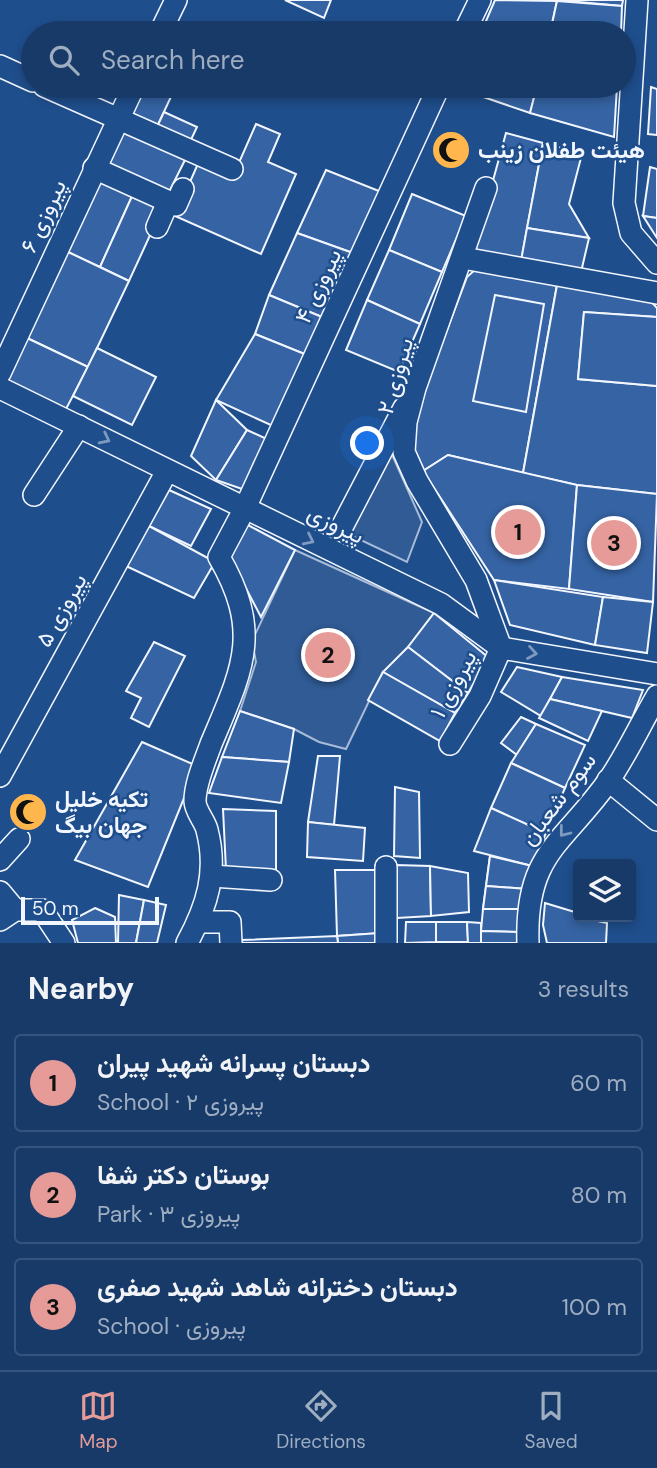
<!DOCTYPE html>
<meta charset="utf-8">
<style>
:root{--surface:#173a69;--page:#20416f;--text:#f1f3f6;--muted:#9eadc0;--line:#36547d;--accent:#e69b98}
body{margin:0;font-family:"DM Sans",Vazirmatn,sans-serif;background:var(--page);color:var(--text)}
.controls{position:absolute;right:21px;bottom:21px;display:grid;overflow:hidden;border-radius:7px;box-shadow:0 4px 10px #0003}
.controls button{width:63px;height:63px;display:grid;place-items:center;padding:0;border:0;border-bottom:2px solid var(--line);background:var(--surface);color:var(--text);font:35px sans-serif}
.scale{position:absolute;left:21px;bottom:18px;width:138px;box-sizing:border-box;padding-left:7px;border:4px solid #f2f6ff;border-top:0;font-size:19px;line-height:24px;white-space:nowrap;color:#f2f6ff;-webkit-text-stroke:5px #1f4e8c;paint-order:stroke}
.you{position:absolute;left:368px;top:444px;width:24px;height:24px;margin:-18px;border:5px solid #fff;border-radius:50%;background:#1a73e8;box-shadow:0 0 0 10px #1a73e833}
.badge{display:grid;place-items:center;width:46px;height:46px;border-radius:50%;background:var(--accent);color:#111;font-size:23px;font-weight:700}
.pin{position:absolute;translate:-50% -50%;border:4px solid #fff;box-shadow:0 2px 7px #0006}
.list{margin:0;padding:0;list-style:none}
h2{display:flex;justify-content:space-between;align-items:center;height:91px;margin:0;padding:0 28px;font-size:30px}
h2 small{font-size:23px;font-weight:400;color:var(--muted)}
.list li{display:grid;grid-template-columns:46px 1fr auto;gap:21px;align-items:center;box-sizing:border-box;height:98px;margin:0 14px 14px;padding:0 14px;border:2px solid var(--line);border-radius:7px}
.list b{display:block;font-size:26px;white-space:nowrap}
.list p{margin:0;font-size:23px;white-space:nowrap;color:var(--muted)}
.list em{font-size:23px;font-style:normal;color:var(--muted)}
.icon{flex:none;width:38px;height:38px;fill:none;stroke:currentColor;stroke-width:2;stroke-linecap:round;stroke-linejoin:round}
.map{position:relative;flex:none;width:657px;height:943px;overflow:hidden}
.search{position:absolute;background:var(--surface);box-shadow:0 4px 10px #0003;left:21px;right:21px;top:21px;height:77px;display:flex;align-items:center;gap:18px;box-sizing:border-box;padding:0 24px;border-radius:38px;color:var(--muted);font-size:26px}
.sheet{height:427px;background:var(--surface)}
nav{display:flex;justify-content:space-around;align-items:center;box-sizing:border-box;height:98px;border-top:2px solid var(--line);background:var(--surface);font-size:19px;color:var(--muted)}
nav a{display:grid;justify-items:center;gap:4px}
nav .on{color:var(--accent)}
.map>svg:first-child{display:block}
.built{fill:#305b95;stroke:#a8bbd7;stroke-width:2}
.building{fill:#3563a3;stroke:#f2f6ff;stroke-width:2}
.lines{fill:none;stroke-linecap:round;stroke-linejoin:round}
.minor-casing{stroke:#f2f6ff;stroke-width:24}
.minor{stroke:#1f4e8c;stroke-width:21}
.oneway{stroke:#7e9ac0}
.labels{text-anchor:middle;stroke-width:5;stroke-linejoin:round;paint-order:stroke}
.poi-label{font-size:23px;font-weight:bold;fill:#f2f6ff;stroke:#1f4e8c;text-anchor:start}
.street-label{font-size:23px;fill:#f2f6ff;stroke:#1f4e8c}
</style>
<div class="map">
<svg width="657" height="943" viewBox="0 0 657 943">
<rect width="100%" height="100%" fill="#1f4e8c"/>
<!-- built -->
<g class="built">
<polygon points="390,450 422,522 407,562 346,533"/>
<polygon points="295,550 434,613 408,647 383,672 346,749 319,742 294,729 240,711 256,662 252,641"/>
</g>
<!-- building -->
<g class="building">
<polygon points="285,0 331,0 324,18"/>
<polygon points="495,0 557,1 550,33 502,33 483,28"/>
<polygon points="557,0 623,0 622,6"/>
<polygon points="557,1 622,6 621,33 550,33"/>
<polygon points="141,86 176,86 156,129 127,116"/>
<polygon points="462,86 537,86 530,113 460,89"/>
<polygon points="537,86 617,86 614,137 530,113"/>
<polygon points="651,87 657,89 657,135 648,134"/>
<polygon points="164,112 197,127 189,144 156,129"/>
<polygon points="256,124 280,134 268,162 296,174 261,254 175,216 200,159 234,174"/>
<polygon points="121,128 186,158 168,194 104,164"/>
<polygon points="506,133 543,143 521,261 474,250"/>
<polygon points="543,143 582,154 569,204 589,238 527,228"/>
<polygon points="650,167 657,169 657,218 643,216"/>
<polygon points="326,170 384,193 353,253 297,233"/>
<polygon points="100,179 133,194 100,267 68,252"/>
<polygon points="133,194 163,207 129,281 100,267"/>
<polygon points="412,194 466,216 442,272 389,250"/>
<polygon points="643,216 657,218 657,238"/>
<polygon points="527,228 589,238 581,272 521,261"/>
<polygon points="297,233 353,253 322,317 269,295"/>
<polygon points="389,250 442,272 420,324 367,300"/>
<polygon points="68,252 129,281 88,367 27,338"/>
<polygon points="477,268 557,285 523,473 448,455 423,471 414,450 412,423 467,277"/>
<polygon points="557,285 648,298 657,308 657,317 584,312 578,379 657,386 657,494 577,485 523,473"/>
<polygon points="269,295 322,317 307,355 255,334"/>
<polygon points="495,295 544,304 526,412 473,401"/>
<polygon points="367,300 420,324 399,372 346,350"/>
<polygon points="584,312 657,317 657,386 578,379"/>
<polygon points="255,334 307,355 273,426 216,400"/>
<polygon points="27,338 88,367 65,411 7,381"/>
<polygon points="97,348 156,377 132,425 73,396"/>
<polygon points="216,400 247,430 216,480 191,456"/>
<polygon points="247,430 269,440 245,490 216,480"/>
<polygon points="448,455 577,485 569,589 494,580 423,471"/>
<polygon points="577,485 657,494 653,602 569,589"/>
<polygon points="169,490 211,509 191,546 149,526"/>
<polygon points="246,524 295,550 261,617 230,558"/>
<polygon points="149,526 215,562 194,598 126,566"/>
<polygon points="494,580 603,597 595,645 510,625"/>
<polygon points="603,597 653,602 647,653 595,645"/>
<polygon points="434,613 489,658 468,693 408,647"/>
<polygon points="154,642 185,656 149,727 131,718 141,698 126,691"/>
<polygon points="408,647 468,693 455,713 383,672"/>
<polygon points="517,667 562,677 541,716 501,692"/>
<polygon points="383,672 455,713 440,741 368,700"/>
<polygon points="562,677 643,690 632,718 550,699"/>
<polygon points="550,699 602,711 588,741 539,718"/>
<polygon points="240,711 294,729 289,762 222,757"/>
<polygon points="521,717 536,724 517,755 501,743"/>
<polygon points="536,724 585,745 565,788 511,763"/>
<polygon points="142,742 197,766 148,887 75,860"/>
<polygon points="318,756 340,756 334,825 308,822"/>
<polygon points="222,757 289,762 281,803 209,793"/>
<polygon points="511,763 565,788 546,833 491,808"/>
<polygon points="395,787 419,792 420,858 394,856"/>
<polygon points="491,808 546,833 532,866 474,851"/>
<polygon points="223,809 276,811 276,871 226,870"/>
<polygon points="308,822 365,828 363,861 307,857"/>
<polygon points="490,856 532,866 522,909 483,909"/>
<polygon points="490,856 532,866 527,889 486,886"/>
<polygon points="396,865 430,866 431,916 397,918"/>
<polygon points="430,866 468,873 469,912 431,916"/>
<polygon points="335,870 379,870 380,933 337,936"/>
<polygon points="486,886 527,889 522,909 483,909"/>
<polygon points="119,895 144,900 136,943 118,943"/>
<polygon points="144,900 166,905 157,943 136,943"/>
<polygon points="545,903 578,913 578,917 607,923 606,943 547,943 543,925"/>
<polygon points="95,908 115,917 116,943 78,943 72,920"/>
<polygon points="483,909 522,909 519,932 481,931"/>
<polygon points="406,922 436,922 436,942 405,943"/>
<polygon points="436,922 467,922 468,942 436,942"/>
<polygon points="467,922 481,923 481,943 468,943"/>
<polygon points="481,931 519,932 519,943 481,943"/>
<polygon points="380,933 380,943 338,943 337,936"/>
<polygon points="337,936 338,943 242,943 242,940"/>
</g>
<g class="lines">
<defs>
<g id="minor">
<polyline points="637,0 624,203 631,233 657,263"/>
<polyline points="160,33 176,0"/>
<polyline points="464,33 480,0"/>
<polyline points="0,66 33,81"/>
<polyline points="44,86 232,169"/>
<polyline points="94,168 176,205 183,189"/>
<polyline points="157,227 168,202"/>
<polyline points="463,258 657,293"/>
<polyline points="0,373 134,86"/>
<polyline points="0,388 441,604 501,648 657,674"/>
<polyline points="34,495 79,426"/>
<polyline points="342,527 404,408"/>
<polyline points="450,744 480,696 501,648 476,580 417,481 404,452 406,422 415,388 486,188"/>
<polyline points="0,776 167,471"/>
<polyline points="608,780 657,820"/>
<polyline points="0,860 19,839"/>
<polyline points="386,867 386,943"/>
<polyline points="212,876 271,880"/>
<polyline points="0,892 15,910"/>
<polyline points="0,920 15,910 42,910 64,943"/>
<polyline points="199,922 230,922 231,943"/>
<path d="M187,943C207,906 218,872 207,830C205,821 195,811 195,801C195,783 205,761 211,744C242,670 263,633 219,557L245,508L439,86"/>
<path d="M528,943C525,852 564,844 609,780C627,754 641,723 657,696"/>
</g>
</defs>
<!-- minor casing -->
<use href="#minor" class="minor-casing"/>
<!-- minor -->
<use href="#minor" class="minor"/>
</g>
<!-- one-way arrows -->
<defs><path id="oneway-chevron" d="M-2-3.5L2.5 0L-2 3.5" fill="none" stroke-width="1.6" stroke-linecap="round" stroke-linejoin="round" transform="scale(1.75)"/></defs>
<g class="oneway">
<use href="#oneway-chevron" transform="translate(105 439) rotate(27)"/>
<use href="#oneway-chevron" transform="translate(309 540) rotate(26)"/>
<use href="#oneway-chevron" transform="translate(532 653) rotate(10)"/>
<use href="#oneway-chevron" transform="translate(564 832) rotate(128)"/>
</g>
<!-- icons -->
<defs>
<symbol id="mosque-disc" viewBox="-11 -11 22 22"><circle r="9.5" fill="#ffb74d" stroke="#1f4e8c"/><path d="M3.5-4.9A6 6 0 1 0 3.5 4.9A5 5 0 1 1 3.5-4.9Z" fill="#111"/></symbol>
</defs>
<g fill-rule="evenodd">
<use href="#mosque-disc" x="429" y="128" width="44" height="44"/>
<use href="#mosque-disc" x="6" y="790" width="44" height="44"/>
</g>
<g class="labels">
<!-- poi labels -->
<g class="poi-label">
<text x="478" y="158">هیئت طفلان زینب</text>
<text x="55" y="807">تکیه خلیل<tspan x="55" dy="26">جهان بیگ</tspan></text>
</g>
<!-- street labels -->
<g class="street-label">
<text transform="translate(43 216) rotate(-65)" y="8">پیروزی ۶</text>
<text transform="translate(318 286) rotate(-65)" y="8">پیروزی ۴</text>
<text transform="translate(395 376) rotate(-74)" y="8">پیروزی ۲</text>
<text transform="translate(336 524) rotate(26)" y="8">پیروزی</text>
<text transform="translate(61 610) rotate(-61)" y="8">پیروزی ۵</text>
<text transform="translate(453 684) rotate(-62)" y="8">پیروزی ۱</text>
<text transform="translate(558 799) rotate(-53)" y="8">سوم شعبان</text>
</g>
</g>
</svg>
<div class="controls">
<button><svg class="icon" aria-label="layers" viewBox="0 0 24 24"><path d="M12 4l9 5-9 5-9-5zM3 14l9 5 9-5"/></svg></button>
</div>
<div class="scale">50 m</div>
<div class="you"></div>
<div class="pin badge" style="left:518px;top:532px">1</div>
<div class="pin badge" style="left:328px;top:655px">2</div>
<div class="pin badge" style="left:614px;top:543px">3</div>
<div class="search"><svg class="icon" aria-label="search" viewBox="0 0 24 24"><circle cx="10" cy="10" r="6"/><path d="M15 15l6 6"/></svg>Search here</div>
</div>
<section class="sheet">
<h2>Nearby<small>3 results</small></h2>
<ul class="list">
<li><span class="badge">1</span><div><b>دبستان پسرانه شهید پیران</b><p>School · پیروزی ۲</p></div><em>60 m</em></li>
<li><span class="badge">2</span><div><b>بوستان دکتر شفا</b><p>Park · پیروزی ۳</p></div><em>80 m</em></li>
<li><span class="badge">3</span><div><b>دبستان دخترانه شاهد شهید صفری</b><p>School · پیروزی</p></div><em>100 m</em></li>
</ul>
</section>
<nav>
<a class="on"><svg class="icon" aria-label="map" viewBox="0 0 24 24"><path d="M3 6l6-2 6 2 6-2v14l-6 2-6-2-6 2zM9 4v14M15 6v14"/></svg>Map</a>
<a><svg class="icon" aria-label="directions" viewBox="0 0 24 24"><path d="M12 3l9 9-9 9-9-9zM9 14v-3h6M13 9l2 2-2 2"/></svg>Directions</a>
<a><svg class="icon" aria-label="saved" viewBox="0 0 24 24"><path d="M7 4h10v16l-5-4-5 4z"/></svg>Saved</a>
</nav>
